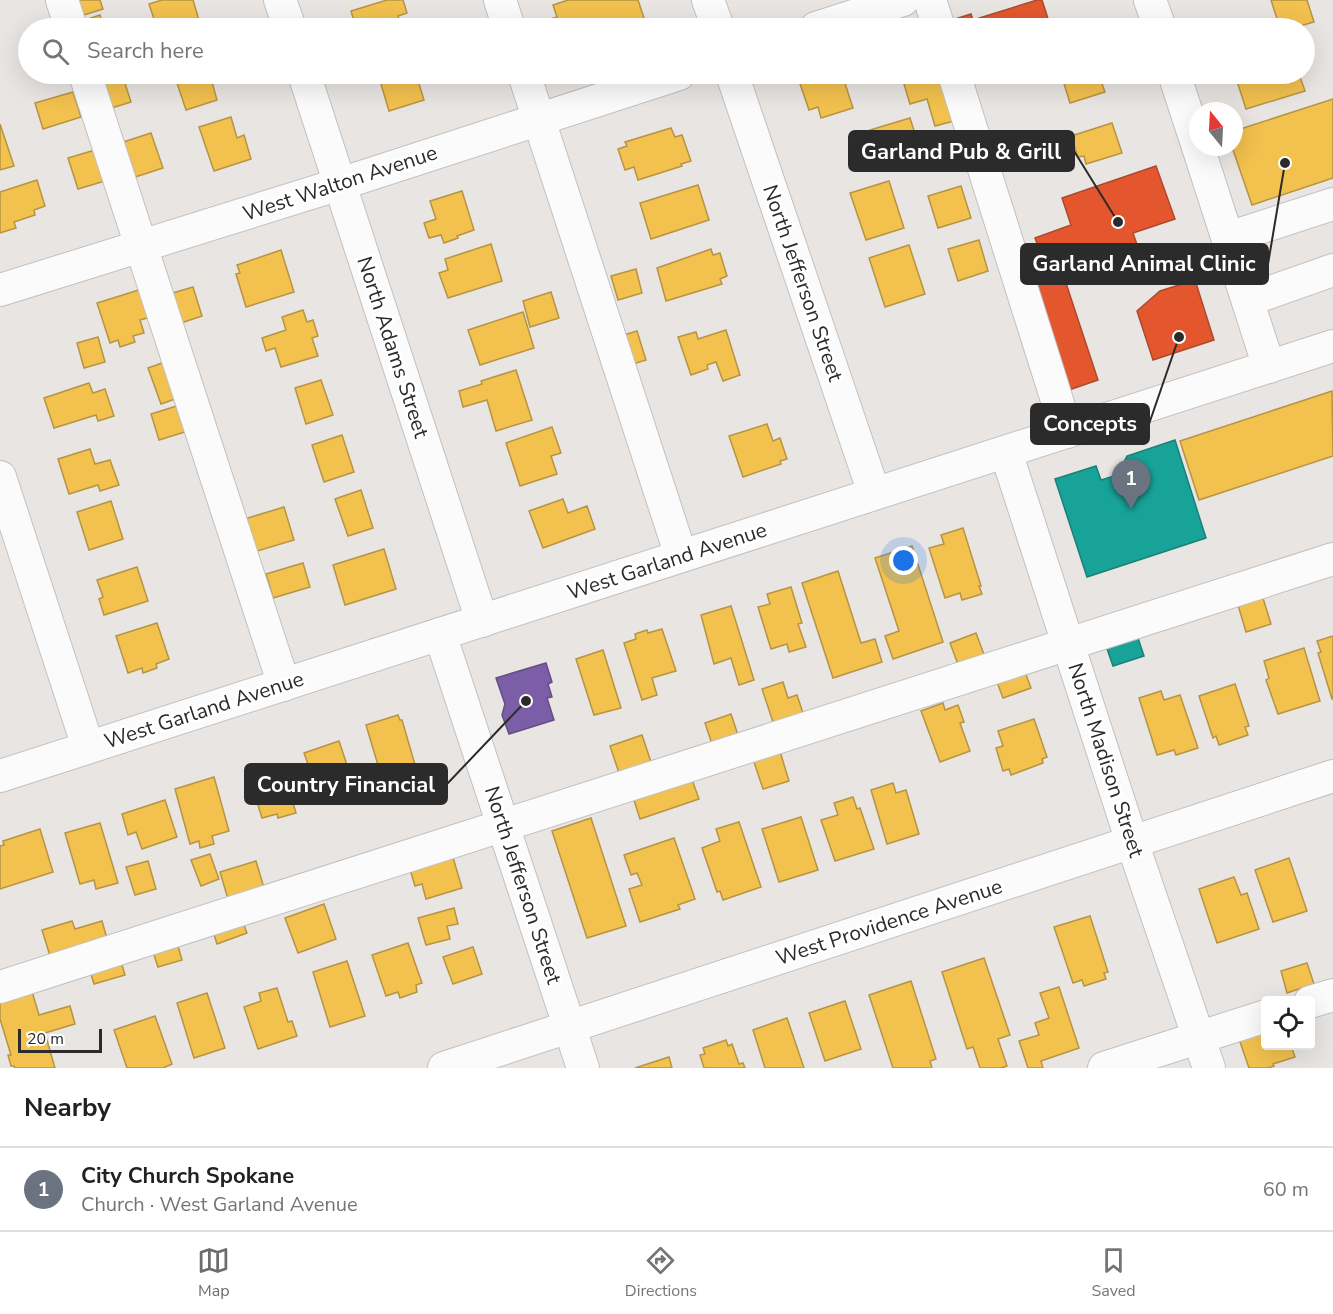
<!DOCTYPE html>
<meta charset="utf-8">
<style>
:root{--surface:#fff;--page:#f2f2f2;--text:#202124;--muted:#757577;--line:#e0e0e0;--accent:#6d6c6b}
body{margin:0;font-family:"Nunito Sans",sans-serif;background:var(--page);color:var(--text)}
.controls{position:absolute;right:18px;bottom:18px;display:grid;overflow:hidden;border-radius:6px;box-shadow:0 6px 24px #0002}
.controls button{width:54px;height:54px;display:grid;place-items:center;padding:0;border:0;border-bottom:2px solid var(--line);background:var(--surface);color:var(--text);font:30px sans-serif}
.compass{position:absolute;left:1189px;top:102px;width:54px;height:54px;border-radius:50%;background:var(--surface);box-shadow:0 6px 24px #0002;rotate:342deg}
.scale{position:absolute;left:18px;bottom:15px;width:84px;box-sizing:border-box;padding-left:6px;border:3px solid #2b2b2b;border-top:0;font-size:16px;line-height:21px;white-space:nowrap;color:#2b2b2b;-webkit-text-stroke:4px #fff;paint-order:stroke}
.you{position:absolute;left:904px;top:561px;width:21px;height:21px;margin:-15px;border:4px solid #fff;border-radius:50%;background:#1a73e8;box-shadow:0 0 0 9px #1a73e833}
.badge{display:grid;place-items:center;width:39px;height:39px;border-radius:50%;background:var(--accent);color:#fff;font-size:20px;font-weight:700}
.pin{position:absolute;translate:-50% -50px;filter:drop-shadow(0 2px 3px #0008)}
.pin::after{content:'';position:absolute;top:32px;width:21px;height:18px;background:inherit;clip-path:polygon(0 0,100% 0,50% 100%)}
.list{margin:0;padding:0;list-style:none}
h2{display:flex;justify-content:space-between;align-items:center;height:78px;margin:0;padding:0 24px;font-size:26px}
h2 small{font-size:20px;font-weight:400;color:var(--muted)}
.list li{display:grid;grid-template-columns:39px 1fr auto;gap:18px;align-items:center;box-sizing:border-box;height:84px;padding:0 24px;border-top:2px solid var(--line)}
.list b{display:block;font-size:22px;white-space:nowrap}
.list p{margin:0;font-size:20px;white-space:nowrap;color:var(--muted)}
.list em{font-size:20px;font-style:normal;color:var(--muted)}
.icon{flex:none;width:33px;height:33px;fill:none;stroke:currentColor;stroke-width:2;stroke-linecap:round;stroke-linejoin:round}
.map{position:relative;flex:none;width:1333px;height:1068px;overflow:hidden}
.search{position:absolute;background:var(--surface);box-shadow:0 6px 24px #0002;left:18px;right:18px;top:18px;height:66px;display:flex;align-items:center;gap:15px;box-sizing:border-box;padding:0 21px;border-radius:33px;color:var(--muted);font-size:22px}
.sheet{height:162px;background:var(--surface)}
nav{display:flex;justify-content:space-around;align-items:center;box-sizing:border-box;height:84px;border-top:2px solid var(--line);background:var(--surface);font-size:16px;color:var(--muted)}
nav a{display:grid;justify-items:center;gap:3px}
nav .on{color:var(--accent)}
.map>svg:first-child{display:block}
.homes{fill:#f2c14e;stroke:#b69444;stroke-width:1.5}
.shops{fill:#e4572e;stroke:#ac4a2d;stroke-width:1.5}
.offices{fill:#7b5ea7;stroke:#634f82;stroke-width:1.5}
.public{fill:#17a398;stroke:#1d7f77;stroke-width:1.5}
.lines{fill:none;stroke-linecap:round;stroke-linejoin:round}
.minor-casing{stroke:#c2c1c1;stroke-width:34}
.minor{stroke:#fcfbfb;stroke-width:32}
.labels{text-anchor:middle;stroke-width:6;stroke-linejoin:round;paint-order:stroke}
.street-label{font-size:21px;fill:#2b2b2b;stroke:#fff}
.leader{fill:none;stroke:#2b2b2b;stroke-width:2}
.callout-dot{fill:#2b2b2b;stroke:#fff;stroke-width:2}
.callout{fill:#2b2b2b;stroke:#2b2b2b;stroke-width:2}
.callout-label{font-size:22px;text-anchor:middle;font-weight:bold;fill:#fff}
</style>
<div class="map">
<svg width="1333" height="1068" viewBox="0 0 1333 1068">
<rect width="100%" height="100%" fill="#e8e5e2"/>
<!-- homes -->
<g class="homes">
<polygon points="65,0 100,0 103,9 71,19"/>
<polygon points="162,0 193,0 201,27 157,28 149,4"/>
<polygon points="387,0 403,0 407,13 398,16 401,28 356,28 351,11"/>
<polygon points="568,0 638,0 644,18 611,28 528,28 527,26 557,17 553,5"/>
<polygon points="1271,0 1307,0 1314,22 1293,28 1280,28"/>
<polygon points="100,15 104,28 75,28 73,24"/>
<polygon points="122,74 131,102 102,111 94,83"/>
<polygon points="174,74 221,74 222,78 212,82 217,100 186,110"/>
<polygon points="378,74 416,74 424,100 389,111"/>
<polygon points="821,74 842,74 853,108 821,118 818,107 809,110 799,81"/>
<polygon points="901,74 939,74 954,121 935,126 927,99 910,104"/>
<polygon points="1061,74 1108,74 1109,79 1101,81 1105,92 1070,103"/>
<polygon points="1253,74 1299,74 1305,91 1246,109 1236,78"/>
<polygon points="73,92 81,117 43,129 35,103"/>
<polygon points="1333,99 1333,178 1252,205 1232,147 1234,147 1234,131"/>
<polygon points="231,117 237,138 244,135 251,159 214,171 199,127"/>
<polygon points="910,118 920,149 880,162 870,130"/>
<polygon points="1112,123 1122,153 1086,164 1084,156 1078,157 1071,136"/>
<polygon points="0,124 14,166 0,170"/>
<polygon points="671,128 675,137 682,135 691,161 681,164 682,166 638,180 634,167 625,170 618,149 627,146 625,142"/>
<polygon points="151,133 163,168 126,180 114,145"/>
<polygon points="95,150 105,181 78,189 68,158"/>
<polygon points="37,180 45,206 34,210 35,215 14,222 16,228 0,233 0,192"/>
<polygon points="889,181 904,228 866,240 850,193"/>
<polygon points="698,185 709,220 651,239 640,203"/>
<polygon points="961,186 971,218 938,228 928,196"/>
<polygon points="462,191 474,230 457,236 458,238 444,243 441,235 429,238 424,223 436,219 430,201"/>
<polygon points="979,240 988,271 958,281 948,249"/>
<polygon points="491,244 502,281 448,298 439,273 448,270 445,259"/>
<polygon points="909,245 925,294 885,307 869,258"/>
<polygon points="711,249 713,255 720,253 727,276 720,279 722,284 666,301 657,268"/>
<polygon points="281,250 294,292 246,307 236,274 240,273 237,265"/>
<polygon points="636,269 642,293 618,300 611,276"/>
<polygon points="193,287 202,316 175,325 166,295"/>
<polygon points="142,289 151,317 140,320 144,333 133,336 135,342 120,347 118,340 110,343 97,303"/>
<polygon points="551,292 559,318 530,327 523,301"/>
<polygon points="303,310 307,322 313,320 318,336 312,338 318,356 281,367 275,348 266,351 262,338 286,330 282,317"/>
<polygon points="523,312 534,348 480,365 468,330"/>
<polygon points="726,330 740,375 723,381 716,362 707,365 708,369 691,375 678,337 696,332 698,339"/>
<polygon points="637,331 646,360 620,368 611,339"/>
<polygon points="98,337 105,362 84,368 77,343"/>
<polygon points="165,362 178,398 161,404 148,368"/>
<polygon points="516,370 532,420 496,431 487,400 463,407 459,391 482,384 481,381"/>
<polygon points="321,380 333,415 306,424 295,388"/>
<polygon points="89,383 93,393 105,389 114,416 98,421 96,415 54,428 44,398"/>
<polygon points="1332,391 1333,456 1199,500 1180,441"/>
<polygon points="180,405 188,431 159,440 151,414"/>
<polygon points="767,424 773,441 780,438 787,459 780,461 781,464 743,477 729,436"/>
<polygon points="552,427 561,453 551,456 557,474 520,486 506,443"/>
<polygon points="342,435 354,472 324,482 312,445"/>
<polygon points="90,449 95,464 110,460 119,485 100,491 98,485 69,494 58,459"/>
<polygon points="361,490 373,528 348,536 335,499"/>
<polygon points="563,499 568,513 587,506 595,529 543,548 529,511"/>
<polygon points="111,501 123,539 89,550 77,512"/>
<polygon points="284,507 294,540 247,554 238,521"/>
<polygon points="963,528 981,586 979,586 982,594 962,600 960,593 945,598 929,548 944,544 941,535"/>
<polygon points="912,546 943,642 893,659 885,636 899,631 875,558"/>
<polygon points="384,549 396,589 345,605 333,565"/>
<polygon points="303,563 310,587 273,598 266,574"/>
<polygon points="137,567 148,601 104,615 99,599 103,597 97,580"/>
<polygon points="838,571 861,643 875,639 882,662 833,678 802,583"/>
<polygon points="791,587 802,623 798,624 806,647 789,652 787,644 771,649 758,607 770,604 767,594"/>
<polygon points="1263,598 1271,624 1246,632 1238,605"/>
<polygon points="731,606 754,680 739,685 731,658 714,664 701,615"/>
<polygon points="157,623 169,659 156,664 157,668 143,673 142,668 128,673 116,636"/>
<polygon points="662,629 676,671 652,678 657,695 642,700 624,643 636,639 635,634 647,630 648,633"/>
<polygon points="976,633 985,657 959,667 950,643"/>
<polygon points="1333,636 1333,698 1332,699 1318,653 1321,652 1317,641"/>
<polygon points="1304,648 1320,701 1278,714 1266,680 1269,678 1264,661"/>
<polygon points="603,650 621,708 594,715 576,659"/>
<polygon points="1022,664 1031,688 1003,698 994,674"/>
<polygon points="783,682 788,698 797,695 805,719 775,728 762,689"/>
<polygon points="1235,684 1249,726 1245,727 1248,735 1219,745 1216,736 1213,738 1199,696"/>
<polygon points="1161,691 1164,700 1180,695 1198,748 1176,755 1174,750 1157,755 1139,698"/>
<polygon points="943,703 945,710 958,705 964,722 960,723 970,751 940,762 921,711"/>
<polygon points="731,714 739,738 713,747 705,723"/>
<polygon points="398,715 400,720 402,720 418,775 388,784 384,770 380,772 366,725"/>
<polygon points="1034,719 1047,757 1042,759 1043,763 1011,775 1009,769 1003,771 996,748 1003,746 998,731"/>
<polygon points="642,735 653,768 621,779 610,746"/>
<polygon points="339,741 352,780 349,781 352,789 321,800 304,753"/>
<polygon points="779,748 789,781 763,789 752,756"/>
<polygon points="276,770 278,777 293,772 298,790 290,793 296,813 278,818 277,814 262,818 252,786 264,782 262,775"/>
<polygon points="690,774 699,799 640,819 632,794"/>
<polygon points="214,777 229,831 212,836 214,844 200,848 199,841 190,844 175,789"/>
<polygon points="893,783 896,793 906,790 919,834 887,844 871,790"/>
<polygon points="853,797 857,809 860,808 874,849 835,861 821,820 838,815 834,803"/>
<polygon points="165,800 177,837 142,849 136,832 128,835 122,814"/>
<polygon points="801,817 818,870 779,882 762,829"/>
<polygon points="591,818 626,926 587,938 552,831"/>
<polygon points="739,822 761,887 723,900 720,891 717,892 702,848 720,841 716,829"/>
<polygon points="100,823 118,883 96,889 94,880 80,884 65,833"/>
<polygon points="40,829 53,872 0,889 0,846 4,845 3,841"/>
<polygon points="674,838 695,899 678,905 680,909 640,922 629,889 642,885 637,873 631,875 624,855"/>
<polygon points="210,854 219,879 201,886 191,860"/>
<polygon points="452,854 462,888 426,899 422,884 415,886 409,866"/>
<polygon points="1289,858 1307,911 1273,922 1255,870"/>
<polygon points="148,861 156,889 135,895 126,867"/>
<polygon points="256,861 264,888 228,899 220,872"/>
<polygon points="1234,877 1241,895 1247,893 1259,929 1217,943 1199,889"/>
<polygon points="324,904 336,939 298,953 285,918"/>
<polygon points="454,908 458,924 447,926 450,939 426,945 418,918"/>
<polygon points="1090,916 1108,972 1104,973 1106,979 1084,986 1082,980 1073,983 1054,927"/>
<polygon points="241,917 247,933 217,944 212,928"/>
<polygon points="72,921 75,929 102,921 108,942 51,959 42,930"/>
<polygon points="176,939 182,960 158,967 151,946"/>
<polygon points="408,943 422,983 416,985 417,992 400,998 398,992 386,996 372,955"/>
<polygon points="473,947 482,974 453,984 443,957"/>
<polygon points="120,958 125,975 94,984 89,968"/>
<polygon points="984,958 1010,1035 998,1039 1007,1066 1001,1068 980,1068 973,1047 967,1049 942,972"/>
<polygon points="347,961 365,1016 330,1027 313,972"/>
<polygon points="1307,963 1314,984 1287,993 1281,971"/>
<polygon points="911,981 936,1059 930,1061 932,1068 893,1068 869,995"/>
<polygon points="1059,987 1079,1048 1041,1061 1043,1068 1028,1068 1019,1041 1039,1035 1035,1023 1049,1018 1040,993"/>
<polygon points="31,988 39,1015 70,1006 75,1024 45,1033 55,1068 15,1068 14,1066 11,1066 8,1055 11,1055 0,1019 0,998"/>
<polygon points="277,988 288,1022 292,1021 297,1036 258,1049 244,1007 261,1001 259,993"/>
<polygon points="207,993 225,1048 194,1058 177,1003"/>
<polygon points="845,1001 861,1049 825,1061 809,1013"/>
<polygon points="155,1016 172,1064 163,1068 127,1068 114,1030"/>
<polygon points="787,1018 804,1068 765,1068 753,1030"/>
<polygon points="1266,1031 1266,1046 1291,1046 1295,1057 1273,1064 1274,1066 1268,1068 1249,1068 1238,1036"/>
<polygon points="726,1040 728,1046 732,1044 739,1064 743,1063 745,1068 704,1068 700,1055 705,1054 703,1048"/>
<polygon points="669,1057 672,1068 635,1068"/>
</g>
<!-- shops -->
<g class="shops">
<polygon points="1037,0 1042,0 1051,28 955,28 952,20 971,14 973,20"/>
<polygon points="966,74 986,74 968,79"/>
<polygon points="1156,166 1175,219 1133,233 1143,262 1085,282 1075,251 1060,257 1059,253 1043,259 1035,238 1071,225 1062,198"/>
<polygon points="1058,259 1098,380 1066,391 1025,269"/>
<polygon points="1195,280 1214,340 1153,360 1137,311 1160,291"/>
</g>
<!-- offices -->
<polygon class="offices" points="546,663 552,682 548,684 552,697 547,698 554,720 509,734 502,715 505,704 496,678"/>
<!-- public -->
<g class="public">
<polygon points="1175,440 1206,538 1087,577 1055,479 1096,466 1101,480 1118,475 1127,456"/>
<polygon points="1135,629 1144,656 1113,666 1104,640"/>
</g>
<g class="lines">
<defs>
<g id="minor">
<polyline points="62,0 71,28"/>
<polyline points="280,0 290,28"/>
<polyline points="500,0 509,28"/>
<polyline points="708,0 718,28"/>
<polyline points="930,0 939,28"/>
<polyline points="1150,0 1160,28"/>
<polyline points="816,28 903,0"/>
<polyline points="85,74 284,685"/>
<polyline points="304,74 482,621"/>
<polyline points="524,74 681,556"/>
<polyline points="732,74 874,493"/>
<polyline points="954,74 1067,432"/>
<polyline points="1174,74 1198,147"/>
<polyline points="1198,147 1269,367"/>
<polyline points="1228,238 1333,204"/>
<polyline points="0,290 340,184 679,74"/>
<polyline points="1248,300 1333,270"/>
<polyline points="1006,452 1132,842 1209,1068"/>
<polyline points="0,477 88,747"/>
<polyline points="440,634 583,1068"/>
<polyline points="0,776 1333,346"/>
<polyline points="0,987 1333,559"/>
<polyline points="1310,1002 1333,995"/>
<polyline points="444,1068 1333,776"/>
<polyline points="1104,1068 1266,1016"/>
</g>
</defs>
<!-- minor casing -->
<use href="#minor" class="minor-casing"/>
<!-- minor -->
<use href="#minor" class="minor"/>
</g>
<g class="labels">
<!-- street labels -->
<g class="street-label">
<text transform="translate(340 183) rotate(-18)" y="7">West Walton Avenue</text>
<text transform="translate(803 283) rotate(71)" y="7">North Jefferson Street</text>
<text transform="translate(393 347) rotate(72)" y="7">North Adams Street</text>
<text transform="translate(667 561) rotate(-18)" y="7">West Garland Avenue</text>
<text transform="translate(204 710) rotate(-18)" y="7">West Garland Avenue</text>
<text transform="translate(1106 760) rotate(72)" y="7">North Madison Street</text>
<text transform="translate(523 885) rotate(72)" y="7">North Jefferson Street</text>
<text transform="translate(889 922) rotate(-18)" y="7">West Providence Avenue</text>
</g>
</g>
<!-- callouts -->
<path class="leader" d="M1118 222L1074 151M1285 163L1268 264M1179 337L1149 424M526 701L447 784"/>
<g class="callout-dot">
<circle cx="1118" cy="222" r="6"/>
<circle cx="1285" cy="163" r="6"/>
<circle cx="1179" cy="337" r="6"/>
<circle cx="526" cy="701" r="6"/>
</g>
<g class="callout">
<rect x="849" y="131" width="225" height="40" rx="6"/>
<rect x="1021" y="244" width="247" height="40" rx="6"/>
<rect x="1031" y="404" width="118" height="40" rx="6"/>
<rect x="245" y="764" width="202" height="40" rx="6"/>
</g>
<g class="callout-label">
<text x="961" y="159">Garland Pub &amp; Grill</text>
<text x="1144" y="271">Garland Animal Clinic</text>
<text x="1090" y="431">Concepts</text>
<text x="346" y="792">Country Financial</text>
</g>
</svg>
<div class="controls">
<button><svg class="icon" aria-label="locate" viewBox="0 0 24 24"><circle cx="12" cy="12" r="6"/><path d="M12 2v4M12 18v4M2 12h4M18 12h4"/></svg></button>
</div>
<svg class="compass" viewBox="-18 -18 36 36"><path d="M0-13l5 13h-10z" fill="#e53935"/><path d="M0 13l5-13h-10z" fill="#757577"/></svg>
<div class="scale">20 m</div>
<div class="you"></div>
<div class="pin badge" style="left:1131px;top:509px;background:#6b7280">1</div>
<div class="search"><svg class="icon" aria-label="search" viewBox="0 0 24 24"><circle cx="10" cy="10" r="6"/><path d="M15 15l6 6"/></svg>Search here</div>
</div>
<section class="sheet">
<h2>Nearby<small></small></h2>
<ul class="list">
<li><span class="badge" style="background:#6b7280">1</span><div><b>City Church Spokane</b><p>Church · West Garland Avenue</p></div><em>60 m</em></li>
</ul>
</section>
<nav>
<a class="on"><svg class="icon" aria-label="map" viewBox="0 0 24 24"><path d="M3 6l6-2 6 2 6-2v14l-6 2-6-2-6 2zM9 4v14M15 6v14"/></svg>Map</a>
<a><svg class="icon" aria-label="directions" viewBox="0 0 24 24"><path d="M12 3l9 9-9 9-9-9zM9 14v-3h6M13 9l2 2-2 2"/></svg>Directions</a>
<a><svg class="icon" aria-label="saved" viewBox="0 0 24 24"><path d="M7 4h10v16l-5-4-5 4z"/></svg>Saved</a>
</nav>
